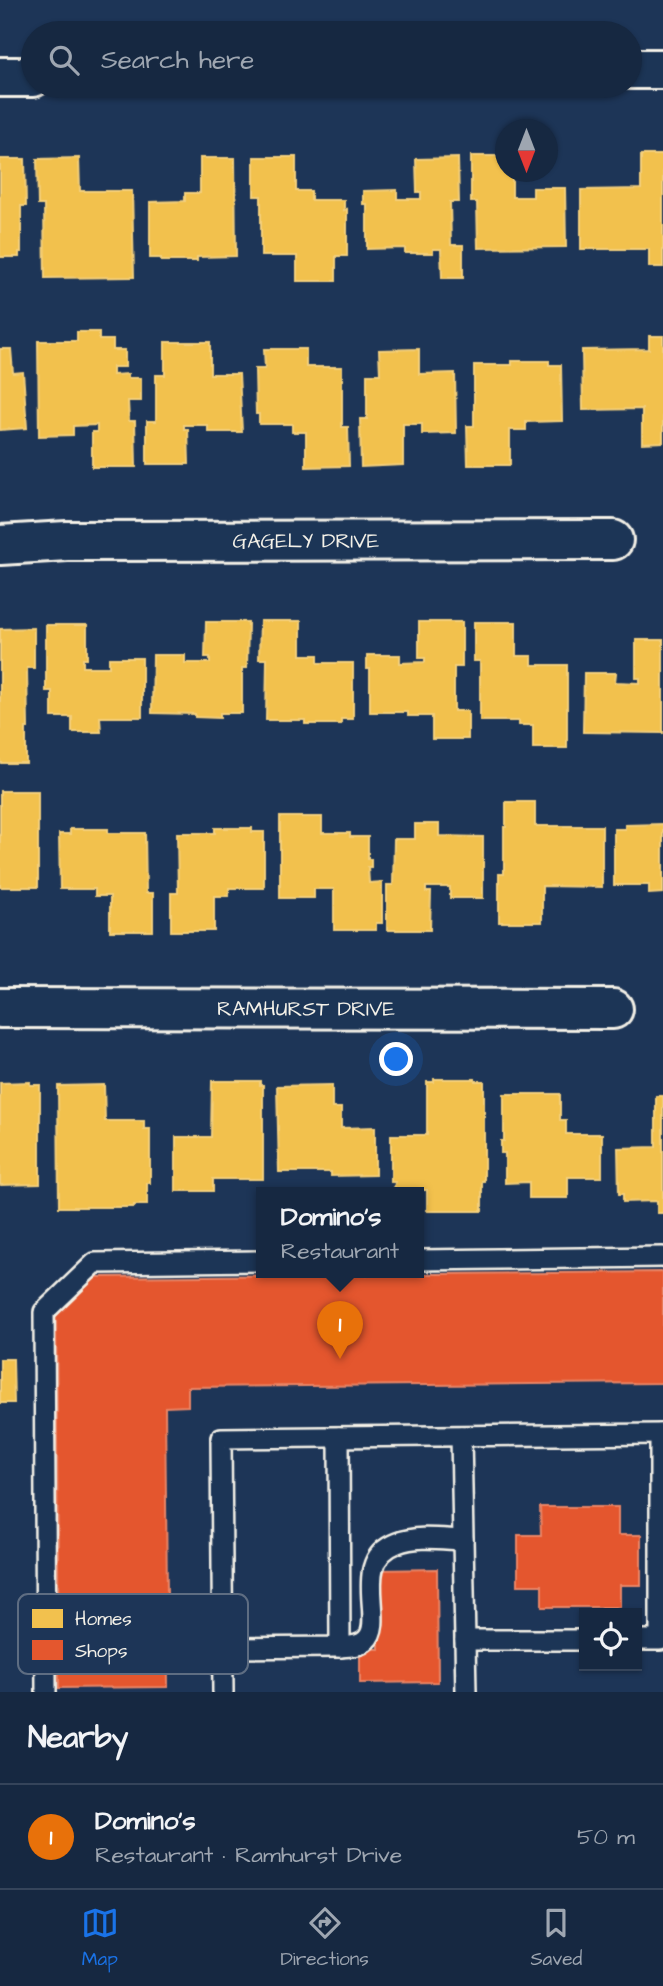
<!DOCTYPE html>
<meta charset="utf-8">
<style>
:root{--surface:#162841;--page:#1f3048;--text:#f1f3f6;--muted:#9ea6b1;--line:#35445a;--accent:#1a73e8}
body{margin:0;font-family:"Architects Daughter",sans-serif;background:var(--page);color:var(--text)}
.controls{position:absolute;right:21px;bottom:21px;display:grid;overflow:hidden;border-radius:0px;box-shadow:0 2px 5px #0004}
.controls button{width:63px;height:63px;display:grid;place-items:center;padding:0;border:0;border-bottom:2px solid var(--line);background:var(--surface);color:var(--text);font:35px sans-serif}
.compass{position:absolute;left:495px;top:119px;width:63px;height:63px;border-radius:50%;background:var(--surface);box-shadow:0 2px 5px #0004;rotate:180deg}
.you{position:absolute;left:397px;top:1060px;width:24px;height:24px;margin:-18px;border:5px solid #fff;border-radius:50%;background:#1a73e8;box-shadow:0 0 0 10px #1a73e833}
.badge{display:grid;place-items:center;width:46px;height:46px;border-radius:50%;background:var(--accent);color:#fff;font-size:23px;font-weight:700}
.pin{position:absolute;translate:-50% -58px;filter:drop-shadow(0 2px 4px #0008)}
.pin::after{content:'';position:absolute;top:37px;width:24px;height:21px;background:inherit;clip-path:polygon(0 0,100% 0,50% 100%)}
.popup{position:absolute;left:256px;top:1187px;width:168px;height:91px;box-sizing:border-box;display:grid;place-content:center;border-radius:0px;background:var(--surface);filter:drop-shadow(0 2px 5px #0005);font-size:23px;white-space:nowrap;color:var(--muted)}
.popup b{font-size:26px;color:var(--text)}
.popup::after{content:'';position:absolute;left:50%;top:100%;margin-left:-14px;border:14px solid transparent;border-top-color:var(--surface)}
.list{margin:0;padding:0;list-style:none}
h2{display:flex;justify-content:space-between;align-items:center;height:91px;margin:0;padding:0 28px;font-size:30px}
h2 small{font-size:23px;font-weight:400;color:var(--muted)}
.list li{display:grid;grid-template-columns:46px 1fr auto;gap:21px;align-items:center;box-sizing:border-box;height:105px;padding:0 28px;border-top:2px solid var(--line)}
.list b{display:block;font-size:26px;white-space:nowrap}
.list p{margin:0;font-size:23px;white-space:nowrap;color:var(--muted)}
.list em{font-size:23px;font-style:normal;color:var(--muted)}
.icon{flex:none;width:38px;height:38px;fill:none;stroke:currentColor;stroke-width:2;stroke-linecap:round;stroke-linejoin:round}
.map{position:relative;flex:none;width:663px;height:1692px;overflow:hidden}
.search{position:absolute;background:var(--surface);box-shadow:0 2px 5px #0004;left:21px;right:21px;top:21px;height:77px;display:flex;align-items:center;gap:18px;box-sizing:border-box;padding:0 24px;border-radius:38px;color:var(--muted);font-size:26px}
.sheet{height:196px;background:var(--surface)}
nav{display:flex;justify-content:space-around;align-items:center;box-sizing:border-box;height:98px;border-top:2px solid var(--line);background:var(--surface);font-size:19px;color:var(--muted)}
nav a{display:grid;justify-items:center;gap:4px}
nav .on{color:var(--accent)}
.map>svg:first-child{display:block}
.homes{fill:#f2c14e;stroke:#f3cf7c;stroke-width:2}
.shops{fill:#e4572e;stroke:#e98566;stroke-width:2}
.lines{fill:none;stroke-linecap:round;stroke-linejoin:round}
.service-casing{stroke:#f4f1e8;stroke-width:24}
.minor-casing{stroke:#f4f1e8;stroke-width:44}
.service{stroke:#1d3557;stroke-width:19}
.minor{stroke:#1d3557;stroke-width:38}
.labels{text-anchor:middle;stroke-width:7;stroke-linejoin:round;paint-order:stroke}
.street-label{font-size:21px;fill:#f4f1e8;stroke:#1d3557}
.key{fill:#1d3557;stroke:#5e6d82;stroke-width:2}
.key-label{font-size:19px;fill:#f4f1e8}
</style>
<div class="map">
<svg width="663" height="1692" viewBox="0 0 663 1692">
<rect width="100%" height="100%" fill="#1d3557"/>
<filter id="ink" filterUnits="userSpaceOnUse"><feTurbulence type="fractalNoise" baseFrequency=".0143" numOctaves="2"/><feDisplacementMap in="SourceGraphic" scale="14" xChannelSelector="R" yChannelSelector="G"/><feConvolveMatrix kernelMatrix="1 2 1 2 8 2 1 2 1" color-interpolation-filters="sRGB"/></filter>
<g filter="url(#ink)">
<!-- homes -->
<g class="homes">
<polygon points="641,155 663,155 663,267 649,267 649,249 581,249 581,190 641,189"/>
<polygon points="471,156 505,156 505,172 512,172 512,197 533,197 533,188 565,188 566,247 478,248 477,202 471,202"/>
<polygon points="254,157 296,157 296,191 311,191 311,200 344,200 344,210 347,209 347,256 336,256 336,281 297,281 297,256 261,256 261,196 254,196"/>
<polygon points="79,158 80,191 132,191 134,277 45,278 44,205 38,205 37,159"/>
<polygon points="200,158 235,158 236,256 197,257 197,261 161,261 161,258 150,258 150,202 185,201 185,193 200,193"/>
<polygon points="458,158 459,202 450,202 451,245 463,245 463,278 442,278 441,249 433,249 433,253 405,253 405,248 367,249 367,204 363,204 363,191 397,190 397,199 421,199 421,192 417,192 416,159"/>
<polygon points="0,159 25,159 26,206 21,206 21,252 19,252 19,257 0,257"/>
<polygon points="77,332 99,332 99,340 113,340 113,350 125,350 125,367 113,367 113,375 128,374 128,378 141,378 141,401 128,401 129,421 135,421 136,467 92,467 92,432 97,432 97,425 73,426 73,435 39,436 38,341 77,341"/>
<polygon points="649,336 663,336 663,442 642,443 642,409 583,410 582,350 649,349"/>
<polygon points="165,342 210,342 210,374 239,374 242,432 208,432 208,425 184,425 184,429 188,429 189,464 147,464 147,421 156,421 156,375 165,375"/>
<polygon points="0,349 11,349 13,373 23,372 27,428 0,430"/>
<polygon points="264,349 306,349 306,367 342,367 342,427 348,427 349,466 306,467 306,432 292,432 292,424 259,424 259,414 256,414 255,369 265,369"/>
<polygon points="419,349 419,374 455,373 456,433 422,434 422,424 403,424 403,465 361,467 360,419 367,419 367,374 380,374 379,350"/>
<polygon points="512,361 549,361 549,365 561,365 562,421 526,422 526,430 510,430 510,465 468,465 467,426 474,426 474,365 512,365"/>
<polygon points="260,621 301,621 301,655 318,655 318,663 353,663 353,719 341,719 341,724 305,724 305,720 266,720 267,659 259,659"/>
<polygon points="206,622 248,622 247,668 242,668 242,713 220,713 220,718 195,717 195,714 152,713 153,655 185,655 185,663 210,663 210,657 205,657"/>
<polygon points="419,622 462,622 462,667 454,667 454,711 468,711 468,739 432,739 432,716 408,716 408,712 370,712 370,669 367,669 367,655 400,655 400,663 425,662 425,658 419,658"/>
<polygon points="474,622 516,622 516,656 532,656 532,665 567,665 567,748 533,748 533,725 519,725 519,721 480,721 480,661 474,661"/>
<polygon points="46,625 87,625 87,659 83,659 83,667 109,667 109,658 142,658 142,717 100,717 101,732 72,732 72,717 52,717 52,691 46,691"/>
<polygon points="34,628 34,668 27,668 28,728 26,728 26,763 0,763 0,629"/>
<polygon points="636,640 663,640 663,733 583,732 584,673 616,673 615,682 640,683 640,678 636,678"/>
<rect x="0" y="791" width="38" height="96"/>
<polygon points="506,802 535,802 535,826 602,826 602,887 542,886 542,922 499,922 499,874 504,874 504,827 506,827"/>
<polygon points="280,817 322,817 322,833 350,833 350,837 368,837 368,859 371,859 371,867 368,867 369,883 382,882 382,923 376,923 376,930 334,930 334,889 314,889 314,898 280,898"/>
<polygon points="415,824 439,824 439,836 483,837 483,898 450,898 450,887 426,887 426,892 431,892 430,930 387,930 387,885 393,885 394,839 415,839"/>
<polygon points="663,824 663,893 649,894 649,885 614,885 614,829 625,829 625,825"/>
<polygon points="215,828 252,828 252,832 264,832 264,888 229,888 229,896 214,896 214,931 171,931 171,893 178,893 177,833 215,833"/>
<polygon points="70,829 108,829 108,833 145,833 146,893 153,893 153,931 110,931 110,896 95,896 95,889 60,889 59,834 70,834"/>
<polygon points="434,1079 475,1079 475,1081 484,1081 484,1181 482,1181 482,1211 427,1211 427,1190 394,1190 395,1182 391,1182 391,1135 427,1135 427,1082 434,1082"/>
<polygon points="212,1081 260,1081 260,1085 263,1085 263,1179 213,1179 213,1191 176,1191 176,1137 211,1137"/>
<polygon points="30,1082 30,1085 40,1085 40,1184 0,1185 0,1083"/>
<polygon points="104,1085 105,1121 144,1121 144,1129 150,1129 150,1183 147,1183 147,1205 134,1205 134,1207 59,1207 58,1086"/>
<polygon points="332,1085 332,1108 341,1108 341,1128 375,1127 375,1175 331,1176 331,1172 279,1172 277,1086"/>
<polygon points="504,1094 560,1094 560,1120 566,1120 566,1134 602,1134 602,1177 568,1177 568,1198 529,1198 529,1182 505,1183 505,1153 501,1153 501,1141 504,1141"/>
<polygon points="656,1096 663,1096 663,1213 657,1213 657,1201 623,1202 623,1194 619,1194 618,1148 656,1147"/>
<polygon points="0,1359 13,1359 14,1403 0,1403"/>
</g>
<!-- shops -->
<g class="shops">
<polygon points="663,1272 663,1383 188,1387 188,1406 165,1407 168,1687 59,1688 56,1313 92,1277"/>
<polygon points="540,1507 618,1507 618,1535 641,1535 641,1585 620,1585 620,1607 542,1607 542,1585 518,1585 518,1535 541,1535"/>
<polygon points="437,1569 438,1682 360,1683 360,1649 379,1649 378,1570"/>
</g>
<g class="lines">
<defs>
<g id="service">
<polyline points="419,1260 663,1257"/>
<polyline points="461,1436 466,1692"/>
<polyline points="465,1640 584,1640"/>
<polyline points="637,1640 660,1640 660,1434"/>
<path d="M340,1647C349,1646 359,1647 366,1640C387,1622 349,1561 397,1543C417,1535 441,1539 463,1540"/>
<polyline points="223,1648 340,1647 339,1437"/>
<polyline points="46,1692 44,1312 95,1263 261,1261"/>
<polyline points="223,1692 221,1438 663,1434"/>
</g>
<g id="minor">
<polyline points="630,69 663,69"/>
<polyline points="0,77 33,77"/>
<path id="s1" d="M0,545L67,541L613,540"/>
<path id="s2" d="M0,1008L613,1009"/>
</g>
</defs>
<!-- service casing -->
<use href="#service" class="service-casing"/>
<!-- minor casing -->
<use href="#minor" class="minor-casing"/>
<!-- service -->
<use href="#service" class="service"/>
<!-- minor -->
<use href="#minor" class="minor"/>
</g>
</g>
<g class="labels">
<!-- street labels -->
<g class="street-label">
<text dy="7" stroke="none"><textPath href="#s1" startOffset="306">GAGELY DRIVE</textPath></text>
<text dy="7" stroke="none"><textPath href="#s2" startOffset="306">RAMHURST DRIVE</textPath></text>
</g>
</g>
<!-- legend -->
<rect x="18" y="1594" width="230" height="80" rx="10" class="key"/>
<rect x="32" y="1609" width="31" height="19" fill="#f2c14e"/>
<rect x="32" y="1640" width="31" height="20" fill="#e4572e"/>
<g class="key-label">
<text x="75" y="1625">Homes</text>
<text x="75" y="1657">Shops</text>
</g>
</svg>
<div class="controls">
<button><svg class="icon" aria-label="locate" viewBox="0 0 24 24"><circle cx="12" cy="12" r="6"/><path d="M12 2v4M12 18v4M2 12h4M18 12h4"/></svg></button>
</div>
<svg class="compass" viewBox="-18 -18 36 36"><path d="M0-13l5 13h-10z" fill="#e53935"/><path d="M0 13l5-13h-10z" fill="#9ea6b1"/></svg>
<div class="you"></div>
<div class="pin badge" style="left:340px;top:1359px;background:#e8710a">1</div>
<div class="popup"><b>Domino's</b>Restaurant</div>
<div class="search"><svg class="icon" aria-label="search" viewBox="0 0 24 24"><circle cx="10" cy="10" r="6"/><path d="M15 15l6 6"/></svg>Search here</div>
</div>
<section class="sheet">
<h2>Nearby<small></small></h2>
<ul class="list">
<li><span class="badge" style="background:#e8710a">1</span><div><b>Domino's</b><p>Restaurant · Ramhurst Drive</p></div><em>50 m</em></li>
</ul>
</section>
<nav>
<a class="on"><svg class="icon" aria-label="map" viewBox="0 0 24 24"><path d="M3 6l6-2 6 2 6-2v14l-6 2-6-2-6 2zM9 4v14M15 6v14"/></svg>Map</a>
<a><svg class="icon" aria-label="directions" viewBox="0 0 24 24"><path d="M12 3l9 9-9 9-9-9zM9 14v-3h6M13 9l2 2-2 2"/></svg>Directions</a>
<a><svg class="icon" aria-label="saved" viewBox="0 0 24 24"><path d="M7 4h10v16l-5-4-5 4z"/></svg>Saved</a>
</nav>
